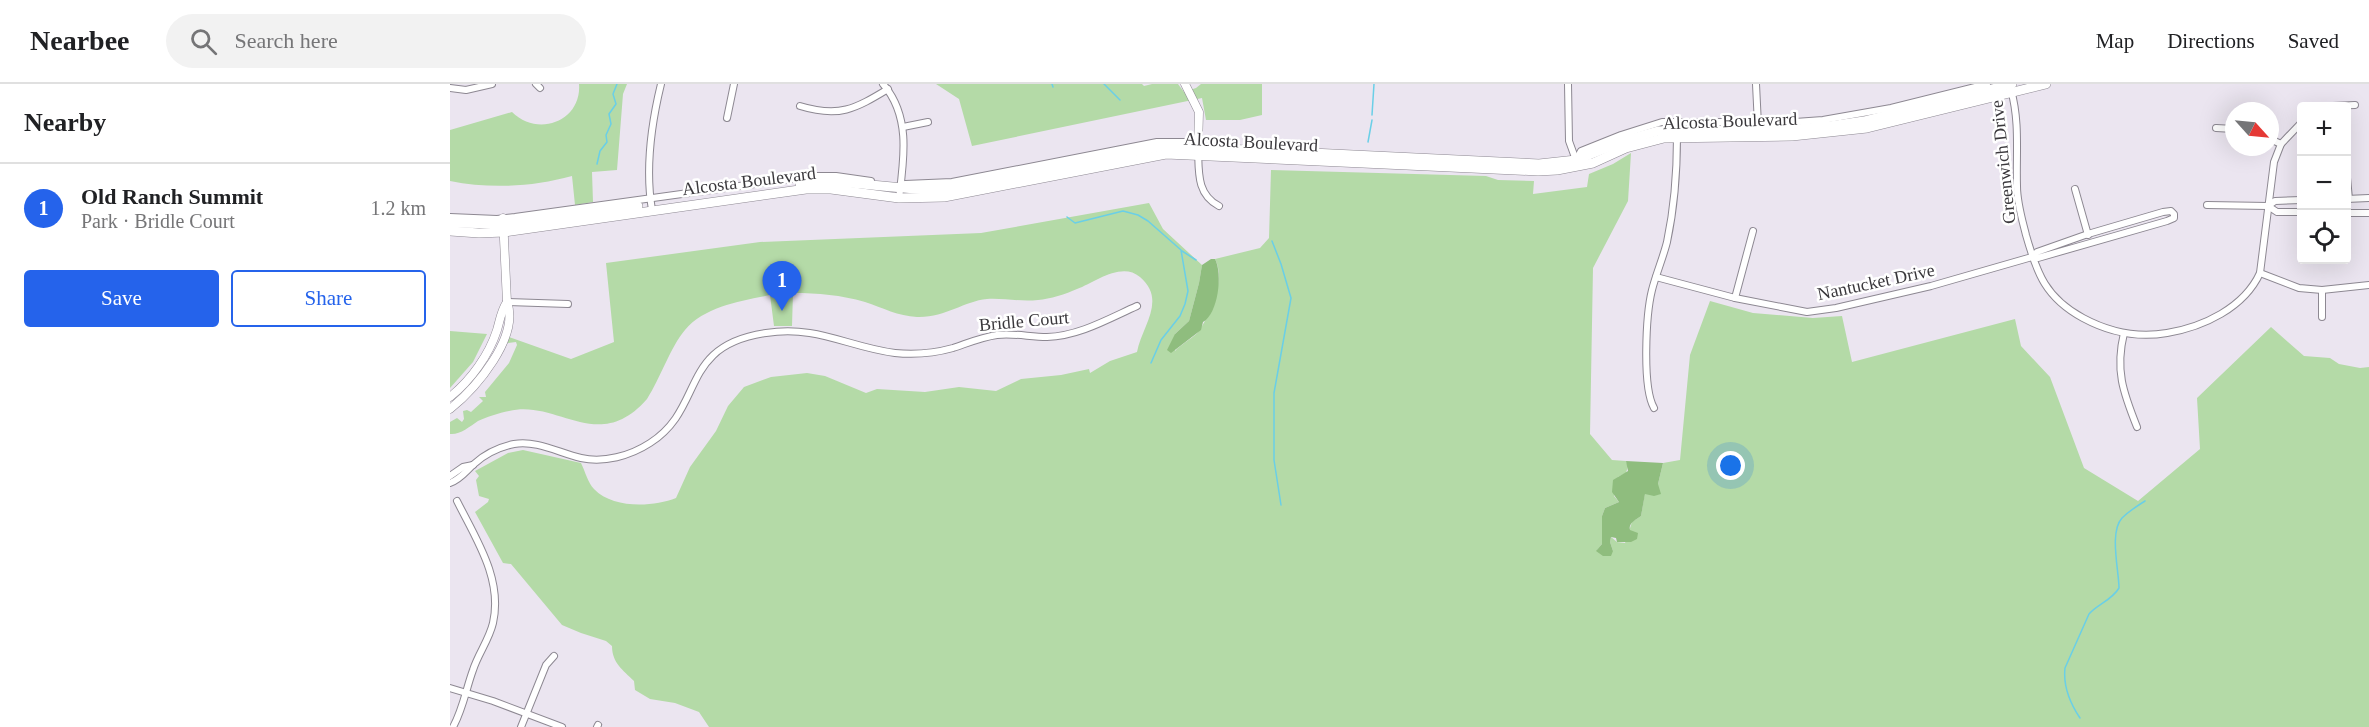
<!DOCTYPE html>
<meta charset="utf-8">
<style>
:root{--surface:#fff;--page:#f2f2f2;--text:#202124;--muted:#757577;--line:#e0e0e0;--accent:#2563eb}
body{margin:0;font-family:Georgia,serif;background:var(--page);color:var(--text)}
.controls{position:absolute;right:18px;top:18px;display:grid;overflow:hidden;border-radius:6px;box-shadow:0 6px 24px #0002}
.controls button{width:54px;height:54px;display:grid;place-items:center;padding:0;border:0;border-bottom:2px solid var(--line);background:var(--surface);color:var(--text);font:30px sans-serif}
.compass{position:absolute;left:1775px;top:18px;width:54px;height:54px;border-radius:50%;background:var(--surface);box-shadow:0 6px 24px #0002;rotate:117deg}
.you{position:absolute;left:1281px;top:382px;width:21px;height:21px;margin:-15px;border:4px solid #fff;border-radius:50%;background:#1a73e8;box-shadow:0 0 0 9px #1a73e833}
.badge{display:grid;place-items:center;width:39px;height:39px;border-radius:50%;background:var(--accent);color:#fff;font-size:20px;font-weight:700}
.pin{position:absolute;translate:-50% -50px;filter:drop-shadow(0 2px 3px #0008)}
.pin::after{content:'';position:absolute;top:32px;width:21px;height:18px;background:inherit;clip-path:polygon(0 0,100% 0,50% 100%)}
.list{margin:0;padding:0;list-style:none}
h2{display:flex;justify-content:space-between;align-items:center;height:78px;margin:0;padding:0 24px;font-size:26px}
h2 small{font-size:20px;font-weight:400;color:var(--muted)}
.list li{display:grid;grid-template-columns:39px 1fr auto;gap:18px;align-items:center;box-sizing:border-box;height:90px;padding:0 24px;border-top:2px solid var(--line)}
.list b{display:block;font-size:22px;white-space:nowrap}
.list p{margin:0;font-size:20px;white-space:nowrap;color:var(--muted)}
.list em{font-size:20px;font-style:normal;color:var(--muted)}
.actions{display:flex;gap:12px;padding:18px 24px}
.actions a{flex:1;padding:14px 0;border:2px solid var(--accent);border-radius:6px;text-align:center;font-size:21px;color:var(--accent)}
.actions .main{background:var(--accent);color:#fff}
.icon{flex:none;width:33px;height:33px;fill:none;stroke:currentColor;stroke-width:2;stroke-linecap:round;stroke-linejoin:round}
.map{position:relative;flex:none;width:1919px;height:643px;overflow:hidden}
header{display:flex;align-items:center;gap:36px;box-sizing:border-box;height:84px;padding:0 30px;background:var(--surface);border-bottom:2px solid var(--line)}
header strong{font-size:28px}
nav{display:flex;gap:33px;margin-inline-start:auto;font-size:21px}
.search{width:420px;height:54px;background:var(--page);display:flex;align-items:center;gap:15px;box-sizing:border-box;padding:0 21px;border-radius:33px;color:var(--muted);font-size:22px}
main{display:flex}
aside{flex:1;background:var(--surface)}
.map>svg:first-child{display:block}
.green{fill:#b4daa7}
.forest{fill:#8fbd7e}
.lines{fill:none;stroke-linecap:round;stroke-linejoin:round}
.stream{stroke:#6acfe7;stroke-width:1.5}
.minor-casing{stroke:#8d8892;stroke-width:8}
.tertiary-casing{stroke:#8d8892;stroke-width:9}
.secondary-casing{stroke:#8d8892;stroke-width:10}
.minor{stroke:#fff;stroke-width:6}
.tertiary{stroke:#fff;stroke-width:8}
.secondary{stroke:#fff;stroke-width:9}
.labels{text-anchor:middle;stroke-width:5;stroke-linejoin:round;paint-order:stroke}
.street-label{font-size:18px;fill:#3a383c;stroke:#fff}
</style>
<header>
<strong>Nearbee</strong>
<div class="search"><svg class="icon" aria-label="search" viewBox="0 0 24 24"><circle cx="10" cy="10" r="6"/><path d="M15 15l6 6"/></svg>Search here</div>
<nav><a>Map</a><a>Directions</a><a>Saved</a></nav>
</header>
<main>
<aside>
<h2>Nearby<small></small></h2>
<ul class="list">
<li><span class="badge">1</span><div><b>Old Ranch Summit</b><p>Park · Bridle Court</p></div><em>1.2 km</em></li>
</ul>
<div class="actions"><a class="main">Save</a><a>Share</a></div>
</aside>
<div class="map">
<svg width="1919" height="643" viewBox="0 0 1919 643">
<rect width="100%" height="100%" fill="#ebe5f0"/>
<!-- green -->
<g class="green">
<path d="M129,0H177L173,10L167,86L142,88L143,118L125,121L122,92C82,103 40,105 0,97V46L62,28C88,54 132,37 129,0Z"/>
<polygon points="486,0 692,0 694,2 702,0 728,0 734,8 746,4 751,0 812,0 812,31 790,36 756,36 752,14 522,62 509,15"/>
<path d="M1181,69L1178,117L1143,184L1140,350L1162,376L1176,377L1178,382L1176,389L1168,393L1164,412L1169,418L1155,424L1152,432V460L1147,466L1163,467L1160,458L1161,453L1167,458L1175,459L1182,438L1191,432L1195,409L1208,400L1213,379L1230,376L1240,271L1260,217L1303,229L1363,234L1392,232L1402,278L1565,235L1571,262L1600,293L1634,384L1688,417L1750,365L1747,314L1821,243L1854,272L1880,274L1889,280L1910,284L1919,283V643H259L249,628L225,619L200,615L185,606L184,597C173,586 162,579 162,562L156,557L131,549L112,541L61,480L53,479L25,428L38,418L39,415L29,412L26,396L29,392L25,387L58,369L73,366L131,379C135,387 138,399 144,405C163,425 203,423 226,414L240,383L266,347L278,322L294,303L321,293L357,289L375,292L416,309L427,305L475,308L509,303L546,307L571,295L611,291L639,285L640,289L660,277L687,268C692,242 717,216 690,193C672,177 645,198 627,205C616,210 600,215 588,216C571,218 554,214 537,215C514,217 495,234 467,233C448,232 433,224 415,218C391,211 368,209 343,209L342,242H324L320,211C292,217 255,222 235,246C221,262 210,295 197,315C148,371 108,315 59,327C49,329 37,333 28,337C19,343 10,351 0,350V338L7,334L12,338L14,335L13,327L17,326L21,328L33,317L29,313H36L35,308L59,279L67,261L66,258L57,259L59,253L121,275L164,258L156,179L310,158L531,149L699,119L713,145L752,181L749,199L739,237L725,250V267C731,260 746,252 749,247C761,229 776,195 765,175L810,164L819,154L821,86L1036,92L1048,96L1084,97L1083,110L1137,103L1139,90L1163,80Z"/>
<polygon points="0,247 37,250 23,278 0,304"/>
</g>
<!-- forest -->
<g class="forest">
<path d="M761,175H765C773,190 768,230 753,238L751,246L721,269L717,266L725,250L739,237L749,199L752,181Z"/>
<path d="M1176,377L1213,379L1208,400L1211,410L1204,412L1195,410L1191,432C1186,436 1178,439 1180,446L1188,449L1187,455L1181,458H1167L1166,454L1161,453L1160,458L1163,467L1161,472H1153L1146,467L1152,460V432L1155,424L1169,418L1162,408L1163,396L1178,387Z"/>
</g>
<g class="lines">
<!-- stream -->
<g class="stream">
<polyline points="602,0 603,3"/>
<polyline points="654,0 670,16"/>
<polyline points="922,31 924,0"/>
<polyline points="918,58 922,36"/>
<polyline points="147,80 150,67 157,58 156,51 161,40 159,30 166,20 163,10 167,0"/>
<polyline points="617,133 625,139 673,127 688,131 698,137 731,166 738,207 735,220 730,232 711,256 701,279"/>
<polyline points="822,157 831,180 841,214 824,309 824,376 831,421"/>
<polyline points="732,167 746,176"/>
<path d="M1630,634C1620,619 1613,602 1615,584L1639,530C1648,520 1662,516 1669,504C1669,487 1659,448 1672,434C1678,428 1687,422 1695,417"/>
</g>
<defs>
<g id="minor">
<polyline points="86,0 90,4"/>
<path d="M433,0C461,32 454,75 449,114"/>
<polyline points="1118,0 1119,57 1127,79"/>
<polyline points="1306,0 1308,41"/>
<polyline points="0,4 16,6 42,0"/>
<path d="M1561,6C1570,38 1566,70 1567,102C1567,119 1572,135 1576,151C1587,190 1596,214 1633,234C1659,248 1688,254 1717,249C1753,243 1794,224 1810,189L1824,78L1831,60L1852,38"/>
<path d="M350,22C389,34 405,25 438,5"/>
<polyline points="1883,22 1905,21"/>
<polyline points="277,34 284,0"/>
<polyline points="453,43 478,38"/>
<polyline points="1766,44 1784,45"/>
<polyline points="1820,55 1831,60"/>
<polyline points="1126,76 1131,67 1171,51 1212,38 1345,38 1373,36 1441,24 1537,0"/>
<polyline points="1897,94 1899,115"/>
<path d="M455,100L502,98L707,58H740L748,64C749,87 746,110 769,122"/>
<polyline points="1625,105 1638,151"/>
<polyline points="1896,115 1919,114"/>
<polyline points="1757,121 1818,122"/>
<polyline points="1818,122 1827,128 1852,128"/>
<polyline points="1818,122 1825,117 1852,116"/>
<path d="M202,126C195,84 201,41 211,0"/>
<polyline points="1896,129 1919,129"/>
<polyline points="0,133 47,135 65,133 362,92 386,92 421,97"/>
<polyline points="1810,189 1849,204 1872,206 1919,201"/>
<polyline points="1206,193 1285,214 1357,228 1386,224 1481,202 1582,173 1588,174 1717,137 1724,134 1724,130 1721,127 1713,128 1638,150 1587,168 1582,173"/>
<polyline points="1872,206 1872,233"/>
<polyline points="1285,214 1303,147"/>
<polyline points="57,218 118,220"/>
<path d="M1674,249C1665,286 1673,308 1687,343"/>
<path d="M1204,324C1192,303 1196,230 1202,206C1206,190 1213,174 1217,158C1224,125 1227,87 1227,53"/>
<polyline points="0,392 13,383 23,381"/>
<path d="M0,399C11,395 16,387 24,380C35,370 50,363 64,360C87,356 109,369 131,374C154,379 180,372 200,359C256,323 228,262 316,249C367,241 398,263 445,269C464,271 485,269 503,264C518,259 532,253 547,251C564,249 580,253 597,253C629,252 658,235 687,222"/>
<polyline points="0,604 43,617 112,643"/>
<path d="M3,643C13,625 16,605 23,586C28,570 39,556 43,539C53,495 26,455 7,417"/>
<polyline points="71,643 96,581 104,572"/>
<polyline points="147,643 148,641"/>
</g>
<g id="tertiary">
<polyline points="735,0 749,28 748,64"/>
<path d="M0,313C21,296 39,271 47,246C50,236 51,227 57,218"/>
<path d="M0,325C26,304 70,253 57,218L53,134"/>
</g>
<g id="secondary">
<path d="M350,100C398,93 446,108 494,105L713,62L1089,80L1126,76L1176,56L1208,47L1346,45L1380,42L1414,37L1562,0"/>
<polyline points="0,139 53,140 188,122"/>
<polyline points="0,147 29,149 54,148 356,105 381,105 449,114 494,113 716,70 1088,87 1107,86 1143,79 1176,64 1214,54 1342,52 1417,44 1596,0"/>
</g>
</defs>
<!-- minor casing -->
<use href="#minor" class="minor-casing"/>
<!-- tertiary casing -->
<use href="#tertiary" class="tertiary-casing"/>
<!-- secondary casing -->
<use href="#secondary" class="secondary-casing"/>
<!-- minor -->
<use href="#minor" class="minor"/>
<!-- tertiary -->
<use href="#tertiary" class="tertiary"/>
<!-- secondary -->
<use href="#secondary" class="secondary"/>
</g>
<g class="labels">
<!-- street labels -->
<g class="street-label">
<text transform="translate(1280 37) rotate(-2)" y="6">Alcosta Boulevard</text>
<text transform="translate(801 58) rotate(3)" y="6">Alcosta Boulevard</text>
<text transform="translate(1553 78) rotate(-96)" y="6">Greenwich Drive</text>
<text transform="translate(299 97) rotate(-7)" y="6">Alcosta Boulevard</text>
<text transform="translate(1426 198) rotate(-12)" y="6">Nantucket Drive</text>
<text transform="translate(574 237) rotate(-5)" y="6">Bridle Court</text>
</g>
</g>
</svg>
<div class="controls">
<button>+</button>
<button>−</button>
<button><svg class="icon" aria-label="locate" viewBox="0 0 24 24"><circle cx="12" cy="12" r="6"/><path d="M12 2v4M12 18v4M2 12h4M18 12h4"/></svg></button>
</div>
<svg class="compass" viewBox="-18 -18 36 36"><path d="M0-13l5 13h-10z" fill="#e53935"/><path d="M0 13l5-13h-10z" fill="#757577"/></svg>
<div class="you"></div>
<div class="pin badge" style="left:332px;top:227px">1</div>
</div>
</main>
